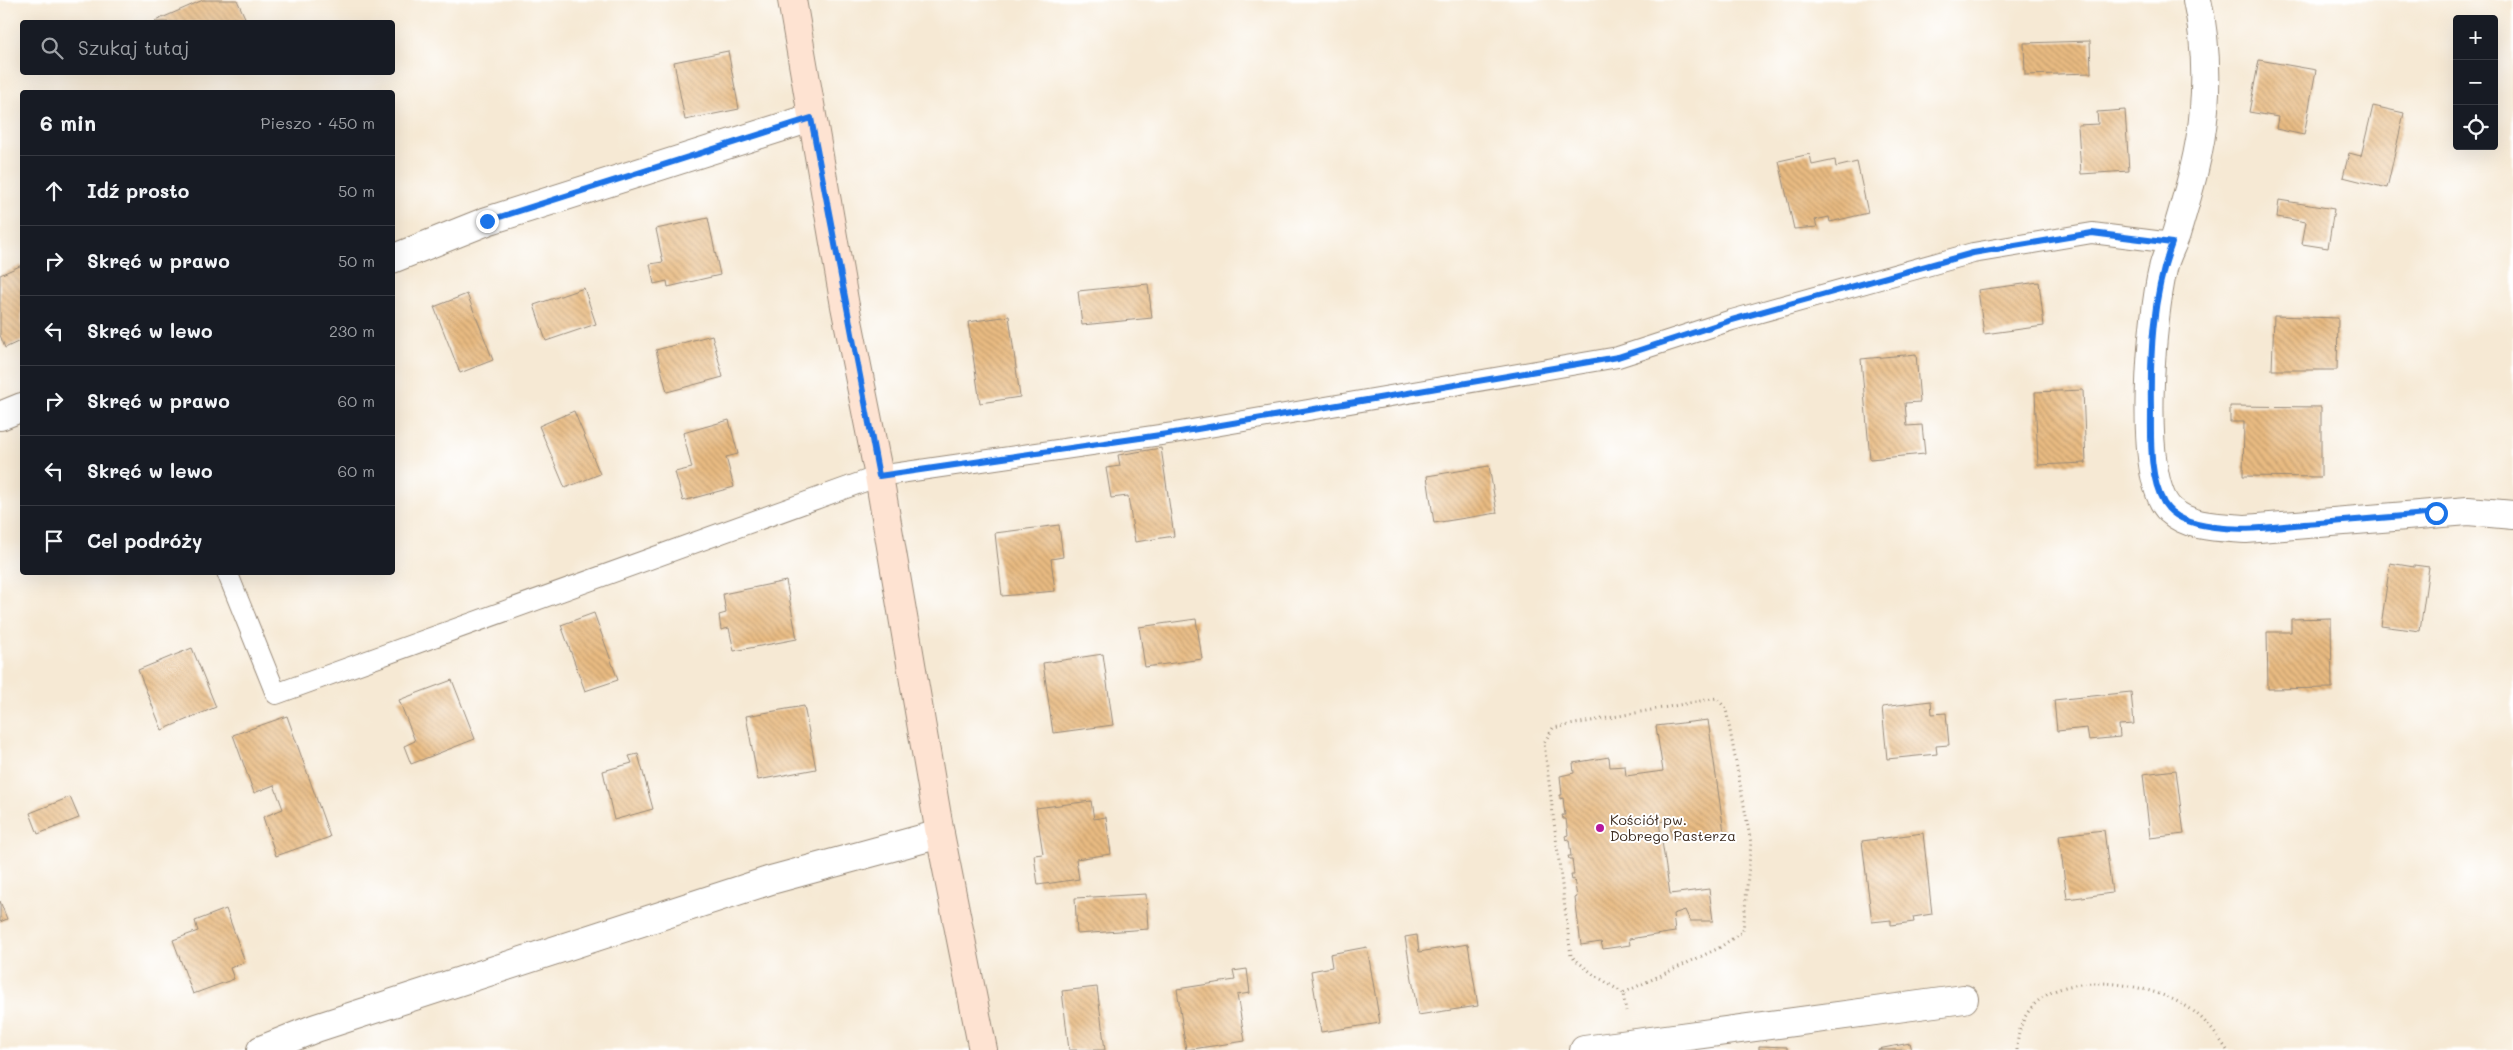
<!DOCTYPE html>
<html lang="pl">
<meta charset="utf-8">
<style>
:root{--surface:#171b24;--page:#20242c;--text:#f1f3f6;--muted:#9ea1a6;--line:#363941}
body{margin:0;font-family:Mali,sans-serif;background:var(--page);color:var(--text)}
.controls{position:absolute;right:15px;top:15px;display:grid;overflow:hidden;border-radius:5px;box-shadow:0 5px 20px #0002}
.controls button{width:45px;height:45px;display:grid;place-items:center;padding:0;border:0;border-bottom:1px solid var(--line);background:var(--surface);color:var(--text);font:25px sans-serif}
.stop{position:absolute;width:15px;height:15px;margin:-11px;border:4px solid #1a73e8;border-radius:50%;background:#fff}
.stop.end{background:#1a73e8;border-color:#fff;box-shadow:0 1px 5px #0008}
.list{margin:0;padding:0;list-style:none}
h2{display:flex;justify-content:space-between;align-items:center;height:65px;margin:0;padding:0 20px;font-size:21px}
h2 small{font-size:16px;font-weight:400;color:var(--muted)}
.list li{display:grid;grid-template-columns:32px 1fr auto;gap:15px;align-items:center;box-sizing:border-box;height:70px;padding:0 20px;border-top:1px solid var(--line)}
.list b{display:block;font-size:19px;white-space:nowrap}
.list em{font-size:16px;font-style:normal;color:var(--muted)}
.icon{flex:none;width:28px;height:28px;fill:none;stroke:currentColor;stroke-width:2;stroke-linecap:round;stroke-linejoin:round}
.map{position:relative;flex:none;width:2513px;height:1050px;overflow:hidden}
.search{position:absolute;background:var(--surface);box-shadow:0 5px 20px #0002;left:20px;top:20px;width:375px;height:55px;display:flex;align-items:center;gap:12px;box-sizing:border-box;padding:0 18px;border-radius:5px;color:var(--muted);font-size:19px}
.panel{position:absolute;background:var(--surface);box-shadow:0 5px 20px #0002;left:20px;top:90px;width:375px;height:485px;border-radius:5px}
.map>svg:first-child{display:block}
.building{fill:url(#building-back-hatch)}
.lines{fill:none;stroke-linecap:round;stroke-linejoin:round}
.lane-casing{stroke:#988a79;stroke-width:22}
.street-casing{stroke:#988a79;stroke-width:30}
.secondary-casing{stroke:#988a79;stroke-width:30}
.path{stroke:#988a79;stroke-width:3;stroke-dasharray:1 4;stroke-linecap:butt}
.lane{stroke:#fff;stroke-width:20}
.street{stroke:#fff;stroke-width:28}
.secondary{stroke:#fee3d2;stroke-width:28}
.route{stroke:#1a73e8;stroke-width:6}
.poi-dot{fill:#b5179e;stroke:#fff;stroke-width:2}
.labels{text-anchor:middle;stroke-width:4;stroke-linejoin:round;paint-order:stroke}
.poi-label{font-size:14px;fill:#3b2a1e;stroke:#fff;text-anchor:start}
</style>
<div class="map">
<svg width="2513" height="1050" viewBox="0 0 2513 1050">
<defs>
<pattern id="building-back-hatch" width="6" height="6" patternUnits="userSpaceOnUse" patternTransform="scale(1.25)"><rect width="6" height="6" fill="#e9bb82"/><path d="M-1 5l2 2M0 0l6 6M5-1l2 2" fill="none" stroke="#be986a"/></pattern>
</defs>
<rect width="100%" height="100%" fill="#fff"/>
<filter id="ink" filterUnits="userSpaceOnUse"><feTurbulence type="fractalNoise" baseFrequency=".02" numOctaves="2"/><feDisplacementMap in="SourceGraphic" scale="10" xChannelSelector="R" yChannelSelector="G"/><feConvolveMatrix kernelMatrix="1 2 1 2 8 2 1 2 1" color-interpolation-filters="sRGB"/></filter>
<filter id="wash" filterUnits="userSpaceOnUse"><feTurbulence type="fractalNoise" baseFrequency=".0096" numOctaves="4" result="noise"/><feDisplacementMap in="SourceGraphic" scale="20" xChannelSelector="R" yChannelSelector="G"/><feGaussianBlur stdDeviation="1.12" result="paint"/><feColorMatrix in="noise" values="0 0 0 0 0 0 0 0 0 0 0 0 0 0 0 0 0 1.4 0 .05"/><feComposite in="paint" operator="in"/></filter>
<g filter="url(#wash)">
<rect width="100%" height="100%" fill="#f6e9d4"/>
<g id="blocks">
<!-- building -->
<g class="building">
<polygon points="203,0 237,0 247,22 156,22 155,21"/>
<polygon points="2090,41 2091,73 2025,75 2024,43"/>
<polygon points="728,51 739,109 685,120 674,62"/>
<polygon points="2259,60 2316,70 2304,135 2276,129 2278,117 2249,112"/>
<polygon points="2373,106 2404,113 2387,188 2343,177 2349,153 2361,156"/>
<polygon points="2125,110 2129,171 2081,174 2078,125 2098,124 2097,112"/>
<polygon points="1810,154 1812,165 1835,160 1836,167 1857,162 1868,213 1830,222 1829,217 1815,220 1817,227 1794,229 1779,161"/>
<polygon points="2279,200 2334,209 2328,248 2302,244 2306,222 2277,217"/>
<polygon points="708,218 720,275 668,287 667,281 654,284 650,264 663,262 656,229"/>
<polygon points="22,265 22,340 5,348 0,335 0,275"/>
<polygon points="2039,282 2044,326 1984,334 1978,290"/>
<polygon points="1148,284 1152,318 1082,325 1078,291"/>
<polygon points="584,288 596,324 546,341 534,305"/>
<polygon points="467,294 493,360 460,373 434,307"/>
<polygon points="1009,316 1020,397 980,403 968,322"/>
<polygon points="2274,316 2338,318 2337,370 2272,370"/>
<polygon points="712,335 723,377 667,392 656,350"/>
<polygon points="1916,354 1920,402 1905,403 1907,426 1922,425 1925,454 1870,459 1861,359"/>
<polygon points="2083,390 2086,463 2038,465 2035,392"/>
<polygon points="2230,406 2321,407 2321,477 2243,476 2244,422 2230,422"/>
<polygon points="574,411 600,474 565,488 539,426"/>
<polygon points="729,420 738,454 726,457 734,487 683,501 675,472 692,468 683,433"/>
<polygon points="1161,448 1174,536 1135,542 1128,496 1111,498 1106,468 1120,466 1118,455"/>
<polygon points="1489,466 1497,513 1434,523 1427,476"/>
<polygon points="1059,525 1063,557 1051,559 1055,591 1002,596 995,533"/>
<polygon points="2390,563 2414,567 2414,565 2429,567 2420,631 2381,626"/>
<polygon points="786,581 797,639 734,651 729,628 721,630 719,615 726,613 723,594"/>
<polygon points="594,613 618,680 585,691 561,625"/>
<polygon points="2331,618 2332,688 2268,689 2267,632 2291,632 2291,619"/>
<polygon points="1196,619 1202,659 1145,667 1139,627"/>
<polygon points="192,648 216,707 162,730 138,670"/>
<polygon points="1103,654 1113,725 1053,733 1043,663"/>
<polygon points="452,680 475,739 411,764 404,746 415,741 399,700"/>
<polygon points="2131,692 2134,724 2119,725 2120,737 2089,740 2087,728 2057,731 2054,700"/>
<polygon points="1931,701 1932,714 1946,713 1949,745 1936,746 1937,754 1887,759 1882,707"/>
<polygon points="804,706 816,769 758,780 746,716"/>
<polygon points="287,716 330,837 276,856 263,817 283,809 274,785 254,793 233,735"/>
<polygon points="1708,720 1724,832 1672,839 1669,820 1659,822 1670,894 1709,889 1713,921 1690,921 1685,910 1673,914 1675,932 1629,939 1630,945 1603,949 1601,942 1581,945 1575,898 1577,897 1574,879 1572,880 1571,875 1574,875 1572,859 1569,859 1568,856 1571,856 1569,839 1566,840 1565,836 1568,835 1566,819 1563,819 1562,815 1565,815 1563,798 1560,799 1560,795 1562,795 1560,776 1574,773 1573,763 1609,757 1610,767 1625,766 1626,776 1663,771 1656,726"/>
<polygon points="638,754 653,809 614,820 603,771 632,763 629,756"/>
<polygon points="2176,770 2184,834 2150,838 2143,774"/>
<polygon points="70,797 79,818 38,834 30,813"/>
<polygon points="1091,801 1094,819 1106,817 1111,854 1076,859 1079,879 1038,885 1034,855 1043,854 1036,808"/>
<polygon points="2104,830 2112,893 2067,899 2059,835"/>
<polygon points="1923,833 1932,914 1913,917 1914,922 1891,925 1891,920 1872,922 1862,841"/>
<polygon points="1146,894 1148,929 1077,934 1075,898"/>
<polygon points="0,901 7,919 0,922"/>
<polygon points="226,909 245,962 230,968 234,979 193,994 173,940 198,931 195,921"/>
<polygon points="1417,935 1419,952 1468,944 1478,1006 1418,1015 1405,937"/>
<polygon points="1367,947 1380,1023 1321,1032 1311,971 1332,967 1330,954"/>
<polygon points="1247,969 1250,993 1237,995 1245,1041 1186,1050 1177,989 1235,980 1233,971"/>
<polygon points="1097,987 1105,1050 1069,1050 1062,991"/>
<polygon points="1910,1043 1912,1050 1878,1050 1878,1049"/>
<polygon points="1759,1046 1787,1047 1787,1050 1759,1050"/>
</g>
</g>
</g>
<g filter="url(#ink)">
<use href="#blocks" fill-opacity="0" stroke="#988a79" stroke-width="1"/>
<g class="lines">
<defs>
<polyline id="lane" points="227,572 276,694 879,476 1174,433 1618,357 1732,320 1973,253 2092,233 2172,243"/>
<g id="street">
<path d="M2197,0C2205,36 2207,72 2204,109C2201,151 2188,194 2176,234C2172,246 2165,257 2163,269C2152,314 2136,478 2170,510C2189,528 2222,527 2246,529L2468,511L2513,515"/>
<polyline points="392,259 487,221 811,118"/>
<polyline points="0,416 22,407"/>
<polyline points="261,1050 316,1028 771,880 940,834"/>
<polyline points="1584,1050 1964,999"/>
</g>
<polyline id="secondary" points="792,0 845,306 879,476 940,834 983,1050"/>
</defs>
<!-- lane casing -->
<use href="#lane" class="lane-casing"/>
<!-- street casing -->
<use href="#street" class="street-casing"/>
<!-- secondary casing -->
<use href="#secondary" class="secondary-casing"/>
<!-- path -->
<g class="path">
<polyline points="1623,993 1593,974 1571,956 1544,743 1553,728 1717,698 1726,709 1751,843 1743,931 1719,948 1623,993 1626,1011"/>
<path d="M2017,1050C2019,962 2136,975 2189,1008C2204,1018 2217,1035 2227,1050"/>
</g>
<!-- lane -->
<use href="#lane" class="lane"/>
<!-- street -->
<use href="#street" class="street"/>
<!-- secondary -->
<use href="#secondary" class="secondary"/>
</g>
</g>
<g class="lines" filter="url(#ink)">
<!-- route -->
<path class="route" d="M487,221L811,118L879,476L1174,433L1618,357L1732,320L1973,253L2092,233L2172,243C2152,297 2150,354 2151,410C2151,439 2149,477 2164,503C2174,519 2196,525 2214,527C2244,531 2274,527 2304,524C2348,521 2392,517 2436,513"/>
</g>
<!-- markers -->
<circle class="poi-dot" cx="1600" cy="828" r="5"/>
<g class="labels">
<!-- poi labels -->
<g class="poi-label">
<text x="1610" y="825">Kościół pw.<tspan x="1610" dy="16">Dobrego Pasterza</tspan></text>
</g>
</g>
</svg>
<div class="controls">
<button>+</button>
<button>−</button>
<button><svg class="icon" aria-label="locate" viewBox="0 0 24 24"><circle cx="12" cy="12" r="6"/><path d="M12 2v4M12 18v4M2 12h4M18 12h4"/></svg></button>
</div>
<div class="stop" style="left:2436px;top:513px"></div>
<div class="stop end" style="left:487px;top:221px"></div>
<div class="search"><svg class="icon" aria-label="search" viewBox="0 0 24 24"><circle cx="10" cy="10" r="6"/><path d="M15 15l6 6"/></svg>Szukaj tutaj</div>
<section class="panel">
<h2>6 min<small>Pieszo · 450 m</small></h2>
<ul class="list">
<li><svg class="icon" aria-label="ahead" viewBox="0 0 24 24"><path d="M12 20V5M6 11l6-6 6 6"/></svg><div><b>Idź prosto</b></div><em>50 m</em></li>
<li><svg class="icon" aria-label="right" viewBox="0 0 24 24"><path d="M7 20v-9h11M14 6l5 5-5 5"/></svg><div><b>Skręć w prawo</b></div><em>50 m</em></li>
<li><svg class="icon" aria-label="left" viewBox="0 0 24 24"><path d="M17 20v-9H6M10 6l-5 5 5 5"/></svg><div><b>Skręć w lewo</b></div><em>230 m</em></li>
<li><svg class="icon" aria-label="right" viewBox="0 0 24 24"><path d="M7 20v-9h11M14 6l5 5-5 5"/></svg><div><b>Skręć w prawo</b></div><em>60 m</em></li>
<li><svg class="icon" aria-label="left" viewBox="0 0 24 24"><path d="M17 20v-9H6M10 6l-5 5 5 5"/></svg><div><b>Skręć w lewo</b></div><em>60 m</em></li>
<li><svg class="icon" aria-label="arrive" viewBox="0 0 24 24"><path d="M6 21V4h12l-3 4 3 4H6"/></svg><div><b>Cel podróży</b></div></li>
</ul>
</section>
</div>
